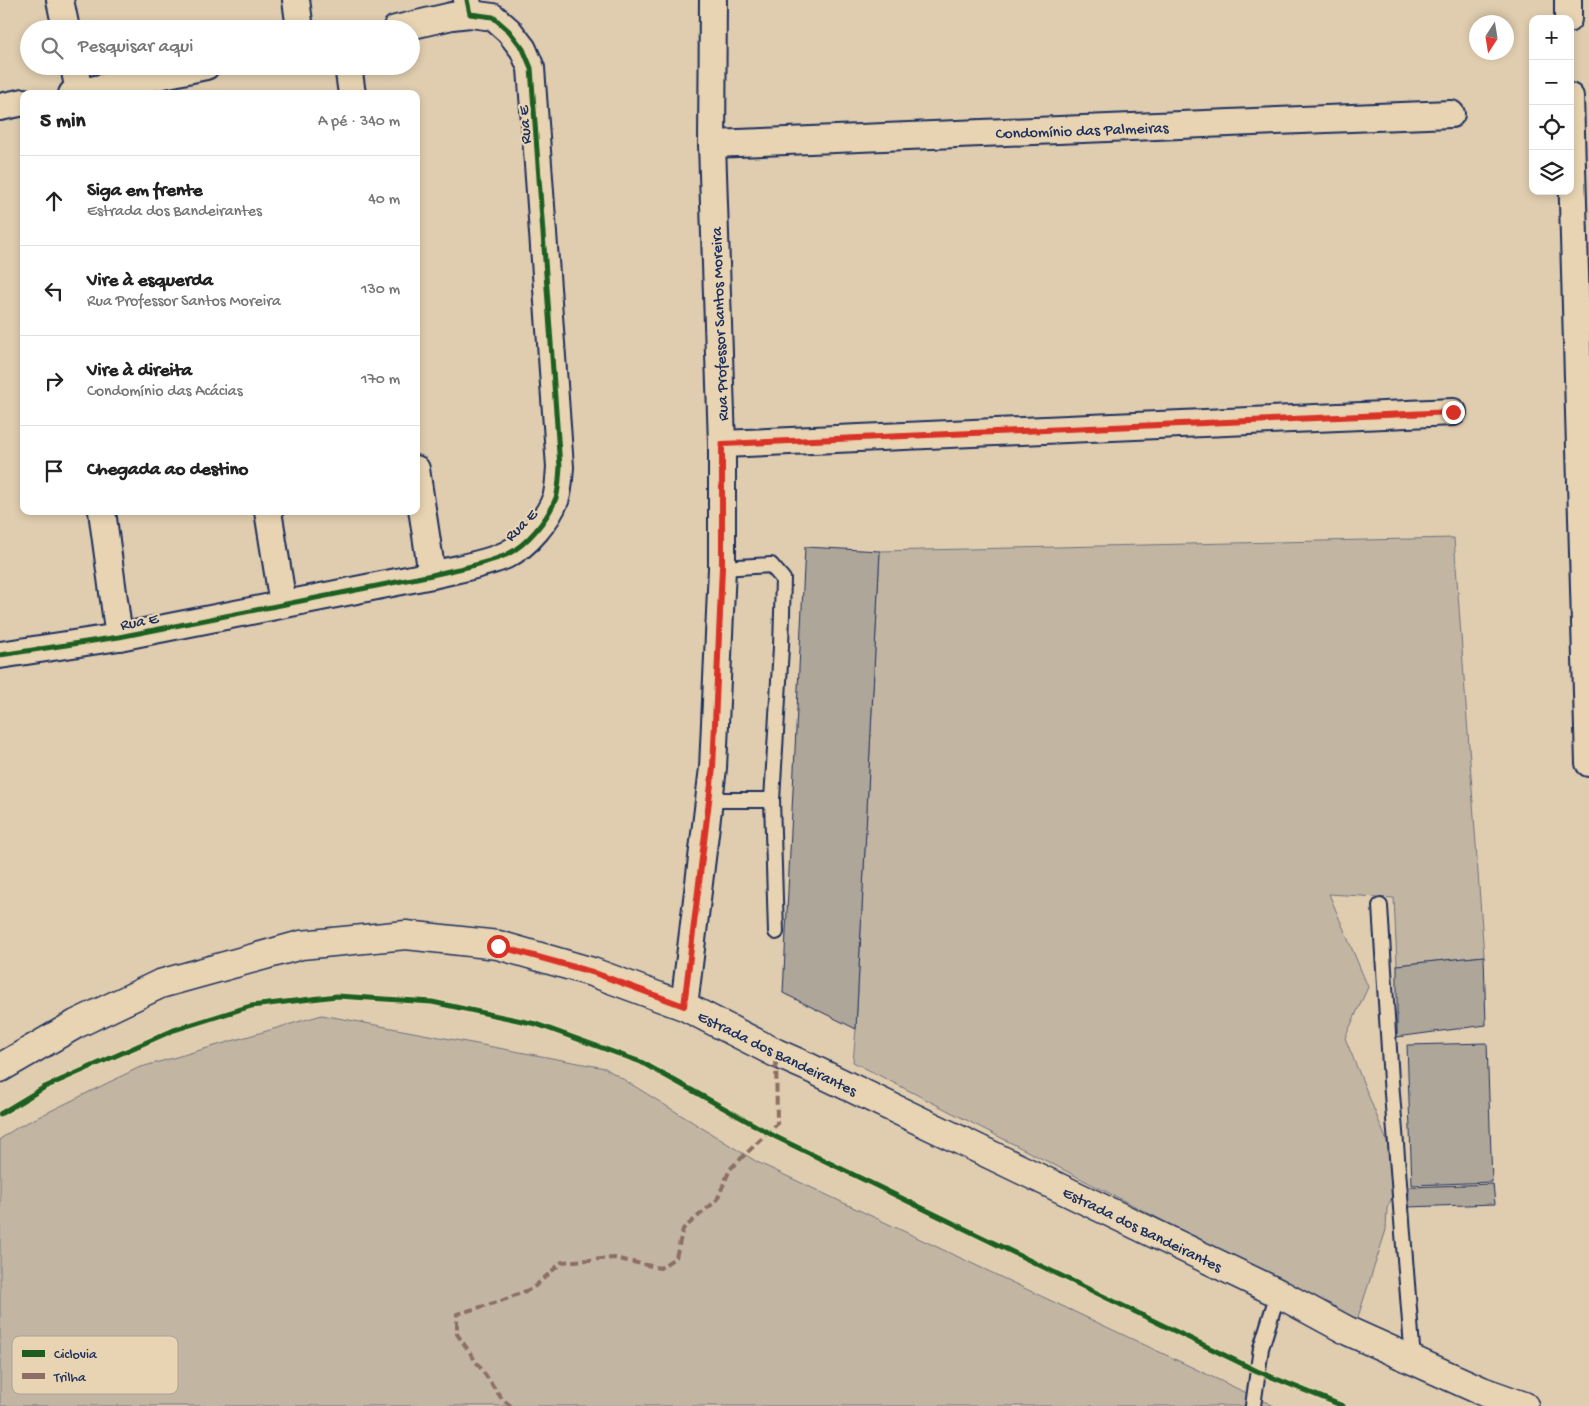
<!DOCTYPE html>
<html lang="pt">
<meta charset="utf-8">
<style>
:root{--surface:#fff;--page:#f6f6f6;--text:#222;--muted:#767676;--line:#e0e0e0}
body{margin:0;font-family:"Gochi Hand",sans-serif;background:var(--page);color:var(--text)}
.controls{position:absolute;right:15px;top:15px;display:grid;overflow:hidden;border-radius:10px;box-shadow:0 2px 8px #0003}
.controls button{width:45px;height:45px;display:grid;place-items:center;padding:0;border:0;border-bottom:1px solid var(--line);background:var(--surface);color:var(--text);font:25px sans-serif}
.compass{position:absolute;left:1469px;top:15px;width:45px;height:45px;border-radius:50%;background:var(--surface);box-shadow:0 2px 8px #0003;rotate:192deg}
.stop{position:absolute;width:15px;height:15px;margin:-11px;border:4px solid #d93025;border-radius:50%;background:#fff}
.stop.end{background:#d93025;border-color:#fff;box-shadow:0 1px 5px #0008}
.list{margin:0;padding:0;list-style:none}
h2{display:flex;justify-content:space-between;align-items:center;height:65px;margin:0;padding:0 20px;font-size:21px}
h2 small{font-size:16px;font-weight:400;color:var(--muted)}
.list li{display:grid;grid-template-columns:32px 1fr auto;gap:15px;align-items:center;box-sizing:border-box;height:90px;padding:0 20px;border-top:1px solid var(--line)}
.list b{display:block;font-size:19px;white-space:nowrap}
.list p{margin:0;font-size:16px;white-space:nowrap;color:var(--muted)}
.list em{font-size:16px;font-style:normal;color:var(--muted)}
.icon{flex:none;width:28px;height:28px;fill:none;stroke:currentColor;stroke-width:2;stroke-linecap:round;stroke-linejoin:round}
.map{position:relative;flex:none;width:1589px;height:1406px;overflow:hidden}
.search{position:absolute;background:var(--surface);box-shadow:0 2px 8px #0003;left:20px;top:20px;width:400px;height:55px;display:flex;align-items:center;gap:12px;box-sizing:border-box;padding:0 18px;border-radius:28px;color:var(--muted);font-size:19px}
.panel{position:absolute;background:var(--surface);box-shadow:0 2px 8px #0003;left:20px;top:90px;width:400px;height:425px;border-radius:10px}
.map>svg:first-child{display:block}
.green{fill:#c2b6a3;stroke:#6e7280}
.building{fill:#afa69a;stroke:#1b2f5e}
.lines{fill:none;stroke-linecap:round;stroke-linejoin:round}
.service-casing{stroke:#1b2f5e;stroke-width:18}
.minor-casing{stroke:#1b2f5e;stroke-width:30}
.secondary-casing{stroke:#1b2f5e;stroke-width:31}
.service{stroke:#e8d4b2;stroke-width:14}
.minor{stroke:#e8d4b2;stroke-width:26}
.secondary{stroke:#e8d4b2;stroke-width:28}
.quiet{stroke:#8d6e63;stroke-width:4;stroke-dasharray:8 4;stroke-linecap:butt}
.cycleway-casing{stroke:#e8d4b2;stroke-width:8}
.cycleway{stroke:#1b5e20;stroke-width:5}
.route{stroke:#d93025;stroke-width:6}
.labels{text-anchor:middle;stroke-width:4.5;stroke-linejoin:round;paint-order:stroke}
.street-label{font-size:16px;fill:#1b2f5e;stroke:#e8d4b2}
.key{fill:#e8d4b2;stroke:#aaa299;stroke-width:1}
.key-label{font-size:14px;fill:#1b2f5e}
</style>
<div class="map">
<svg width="1589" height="1406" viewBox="0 0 1589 1406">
<rect width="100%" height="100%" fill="#e0cdaf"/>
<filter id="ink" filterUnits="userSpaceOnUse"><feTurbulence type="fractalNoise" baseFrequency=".02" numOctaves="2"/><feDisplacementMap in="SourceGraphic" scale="10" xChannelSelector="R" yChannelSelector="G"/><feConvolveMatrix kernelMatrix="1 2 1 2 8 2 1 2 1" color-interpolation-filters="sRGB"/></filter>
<g filter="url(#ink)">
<!-- green -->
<g class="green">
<polygon points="1454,538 1484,956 1397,965 1394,898 1329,894 1368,987 1345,1038 1391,1151 1392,1197 1387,1208 1386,1230 1357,1320 853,1062 856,1029 880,551"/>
<polygon points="322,1015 605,1068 757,1162 1274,1406 0,1406 0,1139 18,1127 138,1068"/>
</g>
<!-- building -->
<g class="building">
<polygon points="805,547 880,551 856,1029 783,993"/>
<polygon points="1484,956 1486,1025 1397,1037 1397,965"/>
<polygon points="1487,1043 1492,1182 1412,1185 1407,1045"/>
<polygon points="1493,1184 1495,1204 1408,1207 1409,1187"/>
</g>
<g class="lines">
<defs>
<g id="service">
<polyline points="722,568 771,565 783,579 781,647 772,800 776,932"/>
<polyline points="709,800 772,800"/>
<polyline points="1380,906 1391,1081 1413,1360"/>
<polyline points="1253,1406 1261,1348 1278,1293"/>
</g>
<g id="minor">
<polyline points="60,0 66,29"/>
<polyline points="296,0 300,29"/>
<polyline points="1568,0 1568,19"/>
<polyline points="396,29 452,16 470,14"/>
<polyline points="74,66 79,92"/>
<polyline points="348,66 352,94"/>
<polyline points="72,94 206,66"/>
<polyline points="1570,97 1589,763"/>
<polyline points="0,107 24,102"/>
<polyline points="712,144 1451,114"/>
<polyline points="722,444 1453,412"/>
<polyline points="416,469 432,575"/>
<polyline points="102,511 119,637"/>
<polyline points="268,511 283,604"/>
<path d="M0,655L119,637L432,575C456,569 483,565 506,555C527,545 548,519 556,498C559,489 559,477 560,467L531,68L523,49L509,31L493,17L470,14L467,0"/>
<polyline points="684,1006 713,768 722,568 722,444 712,144 713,0"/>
</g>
<polyline id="secondary" points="0,1068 76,1024 160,984 301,945 406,935 498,945 592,972 684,1006 776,1053 808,1067 1278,1293 1348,1331 1482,1391 1524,1406"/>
</defs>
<!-- service casing -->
<use href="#service" class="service-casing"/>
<!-- minor casing -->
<use href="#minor" class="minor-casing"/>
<!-- secondary casing -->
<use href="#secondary" class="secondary-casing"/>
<!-- service -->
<use href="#service" class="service"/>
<!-- minor -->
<use href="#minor" class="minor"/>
<!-- secondary -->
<use href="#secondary" class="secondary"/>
<!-- quiet -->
<polyline class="quiet" points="511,1406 502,1399 457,1334 457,1314 501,1301 533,1288 562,1262 614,1258 660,1268 676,1257 683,1229 717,1200 730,1169 777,1124 776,1053"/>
<defs>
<g id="cycleway">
<path d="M0,655L119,637L432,575C456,569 483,565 506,555C527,545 548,519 556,498C559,489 559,477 560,467L531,68L523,49L509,31L493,17L470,14L467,0"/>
<polyline points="0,1114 45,1087 174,1030 251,1006 337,996 432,1002 536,1024 641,1062 776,1137 1257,1371 1343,1406"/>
</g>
</defs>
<!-- cycleway casing -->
<use href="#cycleway" class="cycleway-casing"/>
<!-- cycleway -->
<use href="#cycleway" class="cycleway"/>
</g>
</g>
<g class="lines" filter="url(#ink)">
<!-- route -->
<polyline class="route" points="498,946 592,972 684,1006 713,768 722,568 722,444 1453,412"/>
</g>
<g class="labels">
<!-- street labels -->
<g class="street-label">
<text transform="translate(523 125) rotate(-94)" y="6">Rua E</text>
<text transform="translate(1082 129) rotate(-2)" y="6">Condomínio das Palmeiras</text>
<text transform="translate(718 324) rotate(-92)" y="6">Rua Professor Santos Moreira</text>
<text transform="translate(520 524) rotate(-45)" y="6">Rua E</text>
<text transform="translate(139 620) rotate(-11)" y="6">Rua E</text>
<text transform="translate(778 1052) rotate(26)" y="6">Estrada dos Bandeirantes</text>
<text transform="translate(1143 1228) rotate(26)" y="6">Estrada dos Bandeirantes</text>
</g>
</g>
<!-- legend -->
<rect x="12" y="1336" width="166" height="58" rx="8" class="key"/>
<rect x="22" y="1350" width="23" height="7" fill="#1b5e20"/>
<rect x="22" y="1373" width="23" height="6" fill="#8d6e63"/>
<g class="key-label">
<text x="54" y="1358">Ciclovia</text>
<text x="54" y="1381">Trilha</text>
</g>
</svg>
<div class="controls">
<button>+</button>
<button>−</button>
<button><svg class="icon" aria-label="locate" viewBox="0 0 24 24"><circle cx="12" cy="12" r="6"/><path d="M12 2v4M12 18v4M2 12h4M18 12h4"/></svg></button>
<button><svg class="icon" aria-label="layers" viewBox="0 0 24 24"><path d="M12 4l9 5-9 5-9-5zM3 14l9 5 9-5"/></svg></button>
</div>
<svg class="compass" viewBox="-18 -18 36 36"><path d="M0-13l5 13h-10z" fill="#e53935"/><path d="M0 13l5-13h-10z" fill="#767676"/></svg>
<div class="stop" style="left:498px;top:946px"></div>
<div class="stop end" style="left:1453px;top:412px"></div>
<div class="search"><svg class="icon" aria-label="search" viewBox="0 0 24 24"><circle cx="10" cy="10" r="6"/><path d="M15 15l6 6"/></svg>Pesquisar aqui</div>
<section class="panel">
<h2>5 min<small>A pé · 340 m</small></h2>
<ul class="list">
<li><svg class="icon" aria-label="ahead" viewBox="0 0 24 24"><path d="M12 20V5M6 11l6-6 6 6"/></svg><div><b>Siga em frente</b><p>Estrada dos Bandeirantes</p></div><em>40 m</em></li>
<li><svg class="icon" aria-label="left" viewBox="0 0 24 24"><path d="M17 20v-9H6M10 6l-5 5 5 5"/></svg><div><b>Vire à esquerda</b><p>Rua Professor Santos Moreira</p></div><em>130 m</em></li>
<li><svg class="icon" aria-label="right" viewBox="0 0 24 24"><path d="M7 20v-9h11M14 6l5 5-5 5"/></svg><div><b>Vire à direita</b><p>Condomínio das Acácias</p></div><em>170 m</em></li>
<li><svg class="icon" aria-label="arrive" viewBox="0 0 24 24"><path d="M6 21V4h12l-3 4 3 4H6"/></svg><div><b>Chegada ao destino</b></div></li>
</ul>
</section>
</div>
